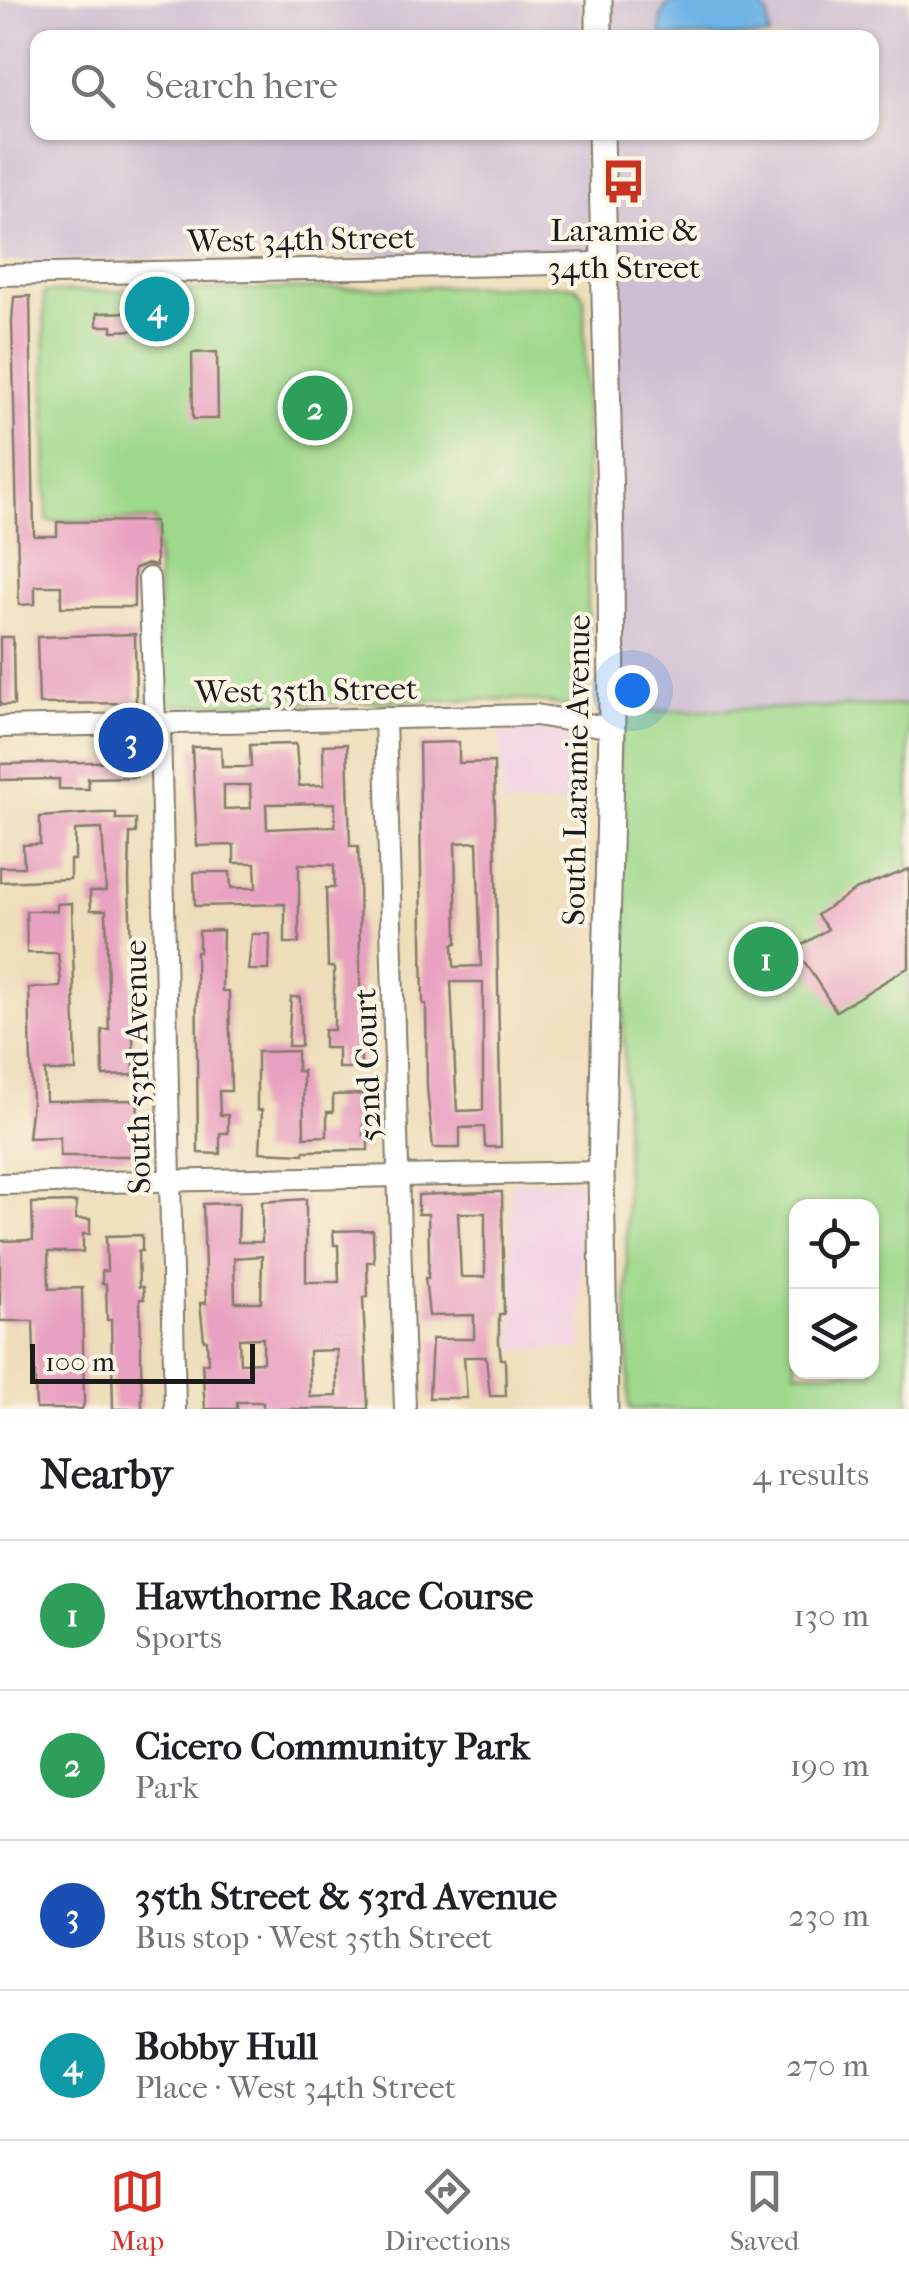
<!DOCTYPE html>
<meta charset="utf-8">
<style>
:root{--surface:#fff;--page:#f2f2f2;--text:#202124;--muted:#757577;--line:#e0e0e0;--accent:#d93025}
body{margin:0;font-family:"IM FELL French Canon",serif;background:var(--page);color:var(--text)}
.controls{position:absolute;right:30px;bottom:30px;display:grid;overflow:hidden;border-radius:20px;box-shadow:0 2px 8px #0004}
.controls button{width:90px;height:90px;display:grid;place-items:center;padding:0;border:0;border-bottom:2px solid var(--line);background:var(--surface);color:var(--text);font:50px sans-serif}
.scale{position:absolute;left:30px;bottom:25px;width:225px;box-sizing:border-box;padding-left:10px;border:5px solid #1c1c1c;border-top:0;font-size:28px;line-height:35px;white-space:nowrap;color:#1c1c1c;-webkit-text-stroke:8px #fcf5e5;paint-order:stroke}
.you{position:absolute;left:632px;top:690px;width:35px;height:35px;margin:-25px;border:8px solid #fff;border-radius:50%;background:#1a73e8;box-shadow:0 0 0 15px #1a73e833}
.badge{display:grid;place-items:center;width:65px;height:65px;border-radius:50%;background:var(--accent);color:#fff;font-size:32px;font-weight:700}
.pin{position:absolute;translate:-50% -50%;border:5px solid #fff;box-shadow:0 2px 10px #0006}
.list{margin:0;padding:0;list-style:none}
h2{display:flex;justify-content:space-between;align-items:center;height:130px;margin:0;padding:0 40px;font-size:42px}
h2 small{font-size:32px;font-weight:400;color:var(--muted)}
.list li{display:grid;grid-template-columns:65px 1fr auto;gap:30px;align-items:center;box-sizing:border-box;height:150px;padding:0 40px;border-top:2px solid var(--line)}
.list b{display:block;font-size:38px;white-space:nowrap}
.list p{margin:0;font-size:32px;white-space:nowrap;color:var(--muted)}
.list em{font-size:32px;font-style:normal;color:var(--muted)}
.icon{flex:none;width:55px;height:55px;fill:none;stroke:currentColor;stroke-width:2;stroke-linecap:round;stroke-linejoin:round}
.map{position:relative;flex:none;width:909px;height:1409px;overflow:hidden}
.search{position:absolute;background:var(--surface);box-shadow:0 2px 8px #0004;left:30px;right:30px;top:30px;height:110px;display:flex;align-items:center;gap:25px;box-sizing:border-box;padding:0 35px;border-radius:20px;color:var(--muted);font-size:38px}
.sheet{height:730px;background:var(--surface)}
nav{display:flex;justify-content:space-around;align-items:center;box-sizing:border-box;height:140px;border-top:2px solid var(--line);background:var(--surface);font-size:28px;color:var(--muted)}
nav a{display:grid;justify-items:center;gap:5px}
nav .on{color:var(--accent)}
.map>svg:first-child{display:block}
.built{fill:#f1d0e3}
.industrial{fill:#cebed1}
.green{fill:#9ed88b;stroke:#5d7a54;stroke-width:2.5;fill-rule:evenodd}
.water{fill:#70b5e6;stroke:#466881;stroke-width:2.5}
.building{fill:#e8a1c0;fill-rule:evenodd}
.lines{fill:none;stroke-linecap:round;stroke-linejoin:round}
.minor-casing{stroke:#857d6c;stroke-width:24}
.major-casing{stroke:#857d6c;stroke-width:29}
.minor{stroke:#fff;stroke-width:20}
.major{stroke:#fff;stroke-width:25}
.labels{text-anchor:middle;stroke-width:8;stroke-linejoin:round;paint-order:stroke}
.poi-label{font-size:32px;fill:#1c1c1c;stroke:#fcf5e5}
.street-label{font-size:32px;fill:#1c1c1c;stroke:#fcf5e5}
</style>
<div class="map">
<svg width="909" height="1409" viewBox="0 0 909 1409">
<rect width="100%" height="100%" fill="#fcf5e5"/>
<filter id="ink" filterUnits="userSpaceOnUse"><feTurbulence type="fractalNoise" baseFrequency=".01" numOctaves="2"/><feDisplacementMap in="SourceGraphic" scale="20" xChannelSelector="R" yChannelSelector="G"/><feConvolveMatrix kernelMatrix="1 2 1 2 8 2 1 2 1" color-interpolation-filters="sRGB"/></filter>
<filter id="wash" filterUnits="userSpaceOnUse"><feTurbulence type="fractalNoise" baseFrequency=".0048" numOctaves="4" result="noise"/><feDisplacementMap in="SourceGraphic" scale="40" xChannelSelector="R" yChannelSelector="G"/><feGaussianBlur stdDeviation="2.25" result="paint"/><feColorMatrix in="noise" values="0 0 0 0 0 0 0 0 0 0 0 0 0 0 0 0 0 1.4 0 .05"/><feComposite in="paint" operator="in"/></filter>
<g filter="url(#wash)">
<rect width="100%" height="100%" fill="#eedebb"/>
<!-- built -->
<g class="built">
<polygon points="499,725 570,732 584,738 587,804 502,806"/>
<polygon points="579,1180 583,1349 513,1351 510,1182"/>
</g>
<!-- industrial -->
<g class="industrial">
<polygon points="0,0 581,0 582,37 38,38 38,132 585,133 589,251 0,262"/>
<polygon points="609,0 909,0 909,705 619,712 611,133 872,132 872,38 610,37"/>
</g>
<!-- green -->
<g class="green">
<polygon points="569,285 577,287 584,297 589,684 574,707 516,699 161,705 156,520 47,521 44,292"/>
<path d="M909,705V1409H629L619,712ZM796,1206H872V1372H796Z"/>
</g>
<!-- water -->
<path class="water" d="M735,0L758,3L768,15L769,37H662C660,23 658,11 672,2Z"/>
<g id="blocks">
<!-- building -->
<g class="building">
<polygon points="30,296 34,536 57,536 57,522 155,521 156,566 147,564 134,569 134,607 61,607 61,586 35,586 35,604 19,605 12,321 14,297"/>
<polygon points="137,312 137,330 112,331 112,326 97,326 97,313"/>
<polygon points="217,352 218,419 193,419 192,353"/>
<polygon points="135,634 136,703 39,704 37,637"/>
<polygon points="0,637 13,637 14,705 0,705"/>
<path d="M459,742V763L494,762L501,1147H485L484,1127L460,1128V1148H433L427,1088L426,1004H423L419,743ZM477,842L481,966L454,967L453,944L457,943L455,843ZM451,982H483V1110L457,1111Z"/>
<path d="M296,744L299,786L324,785L323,745L347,744L350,846H358L359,867L361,1068H338V1048H324V1030H334V967H328L326,888H334V865L299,864V943H285V904L195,906L194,872H230L231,888H256L255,863H234V845L197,846L192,747H221L222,767H251L250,745ZM224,785H250L251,808L224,809ZM335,803V826L267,829L266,804Z"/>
<polygon points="136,761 136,777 88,778 89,789 59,789 59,779 0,780 0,764"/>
<polygon points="100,813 116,813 116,819 136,819 136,833 130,833 129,879 134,1075 103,1076 102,1030 109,1030 106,910 91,910 90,891 106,891 102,829 75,830 75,860 70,860 70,879 0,882 0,867 24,867 23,845 40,844 40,817"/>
<polygon points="909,869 909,967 836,1011 796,949 828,929 817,915 855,890"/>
<polygon points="72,903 76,1071 45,1071 46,1101 138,1100 136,1139 145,1139 145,1156 60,1156 60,1137 28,1138 32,1102 29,988 60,987 61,983 58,953 27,953 26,911 57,911 57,904"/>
<polygon points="223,930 222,991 229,991 231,1091 219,1091 220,1115 228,1115 228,1133 220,1133 220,1154 198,1153 196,952 199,952 199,931"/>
<polygon points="252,934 270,934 269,970 248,970"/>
<polygon points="291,997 300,997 301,1046 288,1046"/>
<polygon points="297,1051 297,1071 303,1071 304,1137 327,1136 327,1112 333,1112 333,1095 365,1094 363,1135 368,1135 368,1150 304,1151 304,1154 260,1152 262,1110 257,1110 257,1052"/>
<path d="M486,1192H502L504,1314H499V1342L501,1359H505L506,1396H490L486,1357H464L467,1398H429L432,1339H474V1315L429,1316L425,1278H428L429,1257L428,1214H418V1195ZM458,1213H485V1277H461Z"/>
<path d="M306,1199V1282H339L338,1245H334L333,1231L373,1230L374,1262H367L368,1297H363L368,1409H263V1402H237V1409H205L202,1363H208L207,1340H204L200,1303H206L203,1204L239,1203L238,1242H262V1202ZM262,1256L261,1302H235L234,1258ZM263,1338V1362L240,1363L239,1339ZM337,1350V1396L310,1397L309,1351Z"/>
<polygon points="76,1202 76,1219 90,1219 90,1234 83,1234 83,1252 48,1252 49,1289 82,1288 84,1404 82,1409 36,1409 33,1321 0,1321 0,1241 33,1240 32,1203"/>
<polygon points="142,1235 142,1251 138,1251 139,1287 143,1287 144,1299 140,1299 142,1409 113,1409 111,1320 107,1320 106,1284 102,1284 102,1271 107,1271 106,1236"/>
</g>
</g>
</g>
<g filter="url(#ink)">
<use href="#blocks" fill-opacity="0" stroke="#857d6c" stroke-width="2.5"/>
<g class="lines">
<defs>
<g id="minor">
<polyline points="0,275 604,263"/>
<polyline points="149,578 155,723"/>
<polyline points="385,718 405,1409"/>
<polyline points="160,723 175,1409"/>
<polyline points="0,727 536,715 612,728"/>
<polyline points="0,1184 601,1172"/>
</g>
<g id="major">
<polyline points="599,0 599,38"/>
<polyline points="601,132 611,544 612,728 601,1172 605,1409"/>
</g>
</defs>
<!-- minor casing -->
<use href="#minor" class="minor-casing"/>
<!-- major casing -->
<use href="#major" class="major-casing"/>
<!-- minor -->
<use href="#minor" class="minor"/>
<!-- major -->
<use href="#major" class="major"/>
</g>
</g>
<!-- icons -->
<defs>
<symbol id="bus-bare" viewBox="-9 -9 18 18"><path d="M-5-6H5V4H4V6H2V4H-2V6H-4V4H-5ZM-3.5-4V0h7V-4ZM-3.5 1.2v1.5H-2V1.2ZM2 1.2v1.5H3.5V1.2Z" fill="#c8321e" stroke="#fcf5e5" stroke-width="2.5" paint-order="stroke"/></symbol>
</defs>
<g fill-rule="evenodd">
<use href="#bus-bare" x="592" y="150" width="63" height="63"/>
</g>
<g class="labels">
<!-- poi labels -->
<g class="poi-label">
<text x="624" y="241">Laramie &amp;<tspan x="624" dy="37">34th Street</tspan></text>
</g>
<!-- street labels -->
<g class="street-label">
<text transform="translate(301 239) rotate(-1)" y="11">West 34th Street</text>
<text transform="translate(306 690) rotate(-1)" y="11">West 35th Street</text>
<text transform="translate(576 770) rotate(-89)" y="11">South Laramie Avenue</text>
<text transform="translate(367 1065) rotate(-92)" y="11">52nd Court</text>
<text transform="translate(137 1067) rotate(-91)" y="11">South 53rd Avenue</text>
</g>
</g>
</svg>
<div class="controls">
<button><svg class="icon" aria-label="locate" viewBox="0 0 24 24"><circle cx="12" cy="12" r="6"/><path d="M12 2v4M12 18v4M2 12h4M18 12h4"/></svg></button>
<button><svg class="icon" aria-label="layers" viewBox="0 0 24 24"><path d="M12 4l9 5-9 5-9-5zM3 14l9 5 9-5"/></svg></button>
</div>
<div class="scale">100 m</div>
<div class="you"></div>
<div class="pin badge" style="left:766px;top:959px;background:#2e9e5b">1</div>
<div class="pin badge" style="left:315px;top:408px;background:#2e9e5b">2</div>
<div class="pin badge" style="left:131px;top:740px;background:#1a4fb4">3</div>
<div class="pin badge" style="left:157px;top:309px;background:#0f9aa8">4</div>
<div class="search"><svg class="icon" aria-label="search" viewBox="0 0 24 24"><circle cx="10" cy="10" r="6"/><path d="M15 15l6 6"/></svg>Search here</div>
</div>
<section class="sheet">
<h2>Nearby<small>4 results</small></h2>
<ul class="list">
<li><span class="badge" style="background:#2e9e5b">1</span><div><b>Hawthorne Race Course</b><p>Sports</p></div><em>130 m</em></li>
<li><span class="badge" style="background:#2e9e5b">2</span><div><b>Cicero Community Park</b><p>Park</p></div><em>190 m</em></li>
<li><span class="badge" style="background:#1a4fb4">3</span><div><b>35th Street &amp; 53rd Avenue</b><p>Bus stop · West 35th Street</p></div><em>230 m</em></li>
<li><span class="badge" style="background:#0f9aa8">4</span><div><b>Bobby Hull</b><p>Place · West 34th Street</p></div><em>270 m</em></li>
</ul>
</section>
<nav>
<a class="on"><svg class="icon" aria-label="map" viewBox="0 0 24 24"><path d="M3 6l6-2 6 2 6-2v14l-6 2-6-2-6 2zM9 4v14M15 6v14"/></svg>Map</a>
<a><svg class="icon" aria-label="directions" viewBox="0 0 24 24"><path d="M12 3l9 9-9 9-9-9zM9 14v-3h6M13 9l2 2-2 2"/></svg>Directions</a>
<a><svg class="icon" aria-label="saved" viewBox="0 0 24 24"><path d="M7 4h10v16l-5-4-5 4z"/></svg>Saved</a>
</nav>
